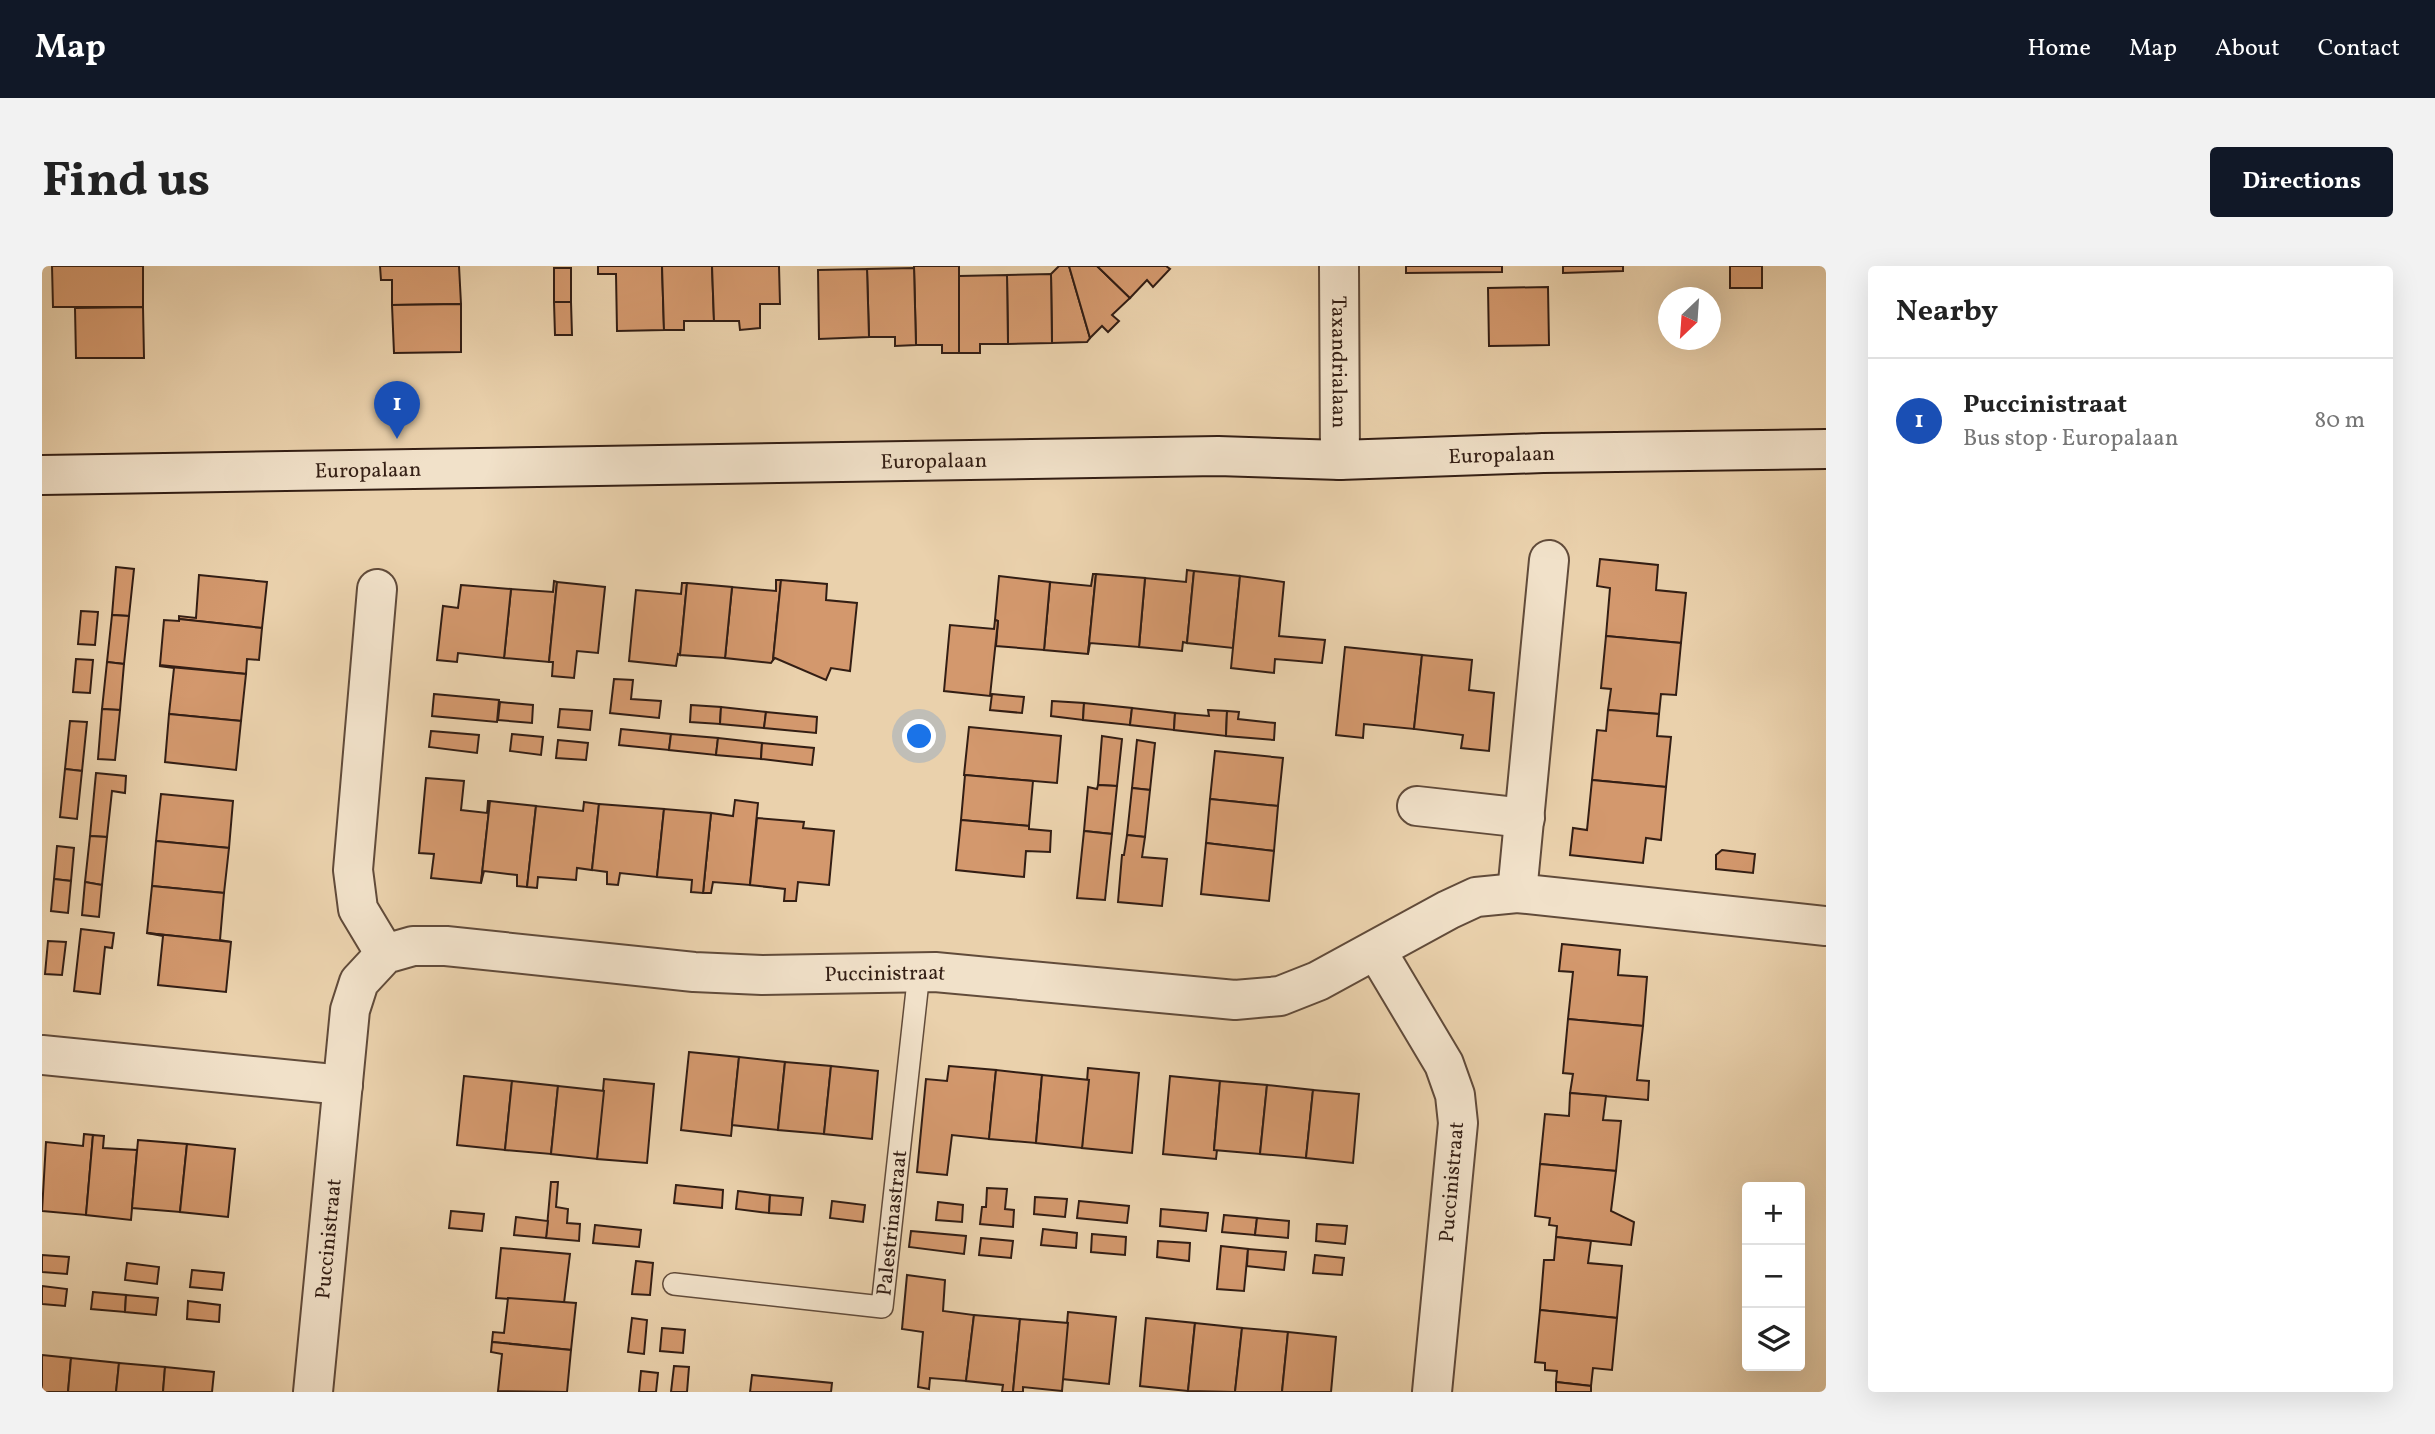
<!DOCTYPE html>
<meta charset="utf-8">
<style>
:root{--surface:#fff;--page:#f2f2f2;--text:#222;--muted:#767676;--line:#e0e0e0;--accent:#111827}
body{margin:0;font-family:Vollkorn,serif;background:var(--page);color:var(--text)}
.controls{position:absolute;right:21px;bottom:21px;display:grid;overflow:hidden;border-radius:7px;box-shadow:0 7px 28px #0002}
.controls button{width:63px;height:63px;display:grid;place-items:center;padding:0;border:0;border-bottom:2px solid var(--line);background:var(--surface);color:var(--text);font:35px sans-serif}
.compass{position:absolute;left:1616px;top:21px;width:63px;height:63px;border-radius:50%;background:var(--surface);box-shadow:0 7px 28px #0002;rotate:205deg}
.you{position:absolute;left:878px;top:471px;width:24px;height:24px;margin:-18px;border:5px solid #fff;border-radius:50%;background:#1a73e8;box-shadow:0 0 0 10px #1a73e833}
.badge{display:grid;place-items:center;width:46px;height:46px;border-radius:50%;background:var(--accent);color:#fff;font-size:23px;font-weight:700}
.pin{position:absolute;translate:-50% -58px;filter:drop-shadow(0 2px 4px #0008)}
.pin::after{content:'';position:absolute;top:37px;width:24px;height:21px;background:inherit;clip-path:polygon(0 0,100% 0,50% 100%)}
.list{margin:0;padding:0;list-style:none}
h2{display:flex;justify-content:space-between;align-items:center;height:91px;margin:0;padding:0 28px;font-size:30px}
h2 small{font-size:23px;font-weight:400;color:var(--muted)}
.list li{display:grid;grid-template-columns:46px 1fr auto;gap:21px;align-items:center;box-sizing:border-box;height:126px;padding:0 28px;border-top:2px solid var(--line)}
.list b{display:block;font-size:26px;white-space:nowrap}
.list p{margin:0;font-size:23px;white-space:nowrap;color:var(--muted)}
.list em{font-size:23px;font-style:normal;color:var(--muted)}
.icon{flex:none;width:38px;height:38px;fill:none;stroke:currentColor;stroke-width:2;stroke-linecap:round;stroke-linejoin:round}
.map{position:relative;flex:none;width:1784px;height:1126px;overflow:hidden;border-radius:7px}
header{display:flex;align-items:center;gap:42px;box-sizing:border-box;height:98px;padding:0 35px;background:var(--accent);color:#fff}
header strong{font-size:33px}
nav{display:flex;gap:38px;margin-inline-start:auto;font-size:24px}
.intro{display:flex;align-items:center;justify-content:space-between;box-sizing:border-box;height:168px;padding:0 42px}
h1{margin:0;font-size:49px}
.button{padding:18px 32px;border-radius:7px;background:var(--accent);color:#fff;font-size:24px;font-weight:700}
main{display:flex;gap:42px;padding:0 42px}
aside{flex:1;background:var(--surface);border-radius:7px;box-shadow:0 7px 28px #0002}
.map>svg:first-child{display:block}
.building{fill:#d3986d;stroke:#331e14;stroke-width:2}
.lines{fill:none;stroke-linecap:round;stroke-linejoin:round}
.lane-casing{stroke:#614b3a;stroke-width:24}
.street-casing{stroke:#614b3a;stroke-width:42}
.secondary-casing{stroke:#331e14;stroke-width:42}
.lane{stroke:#f1e1c9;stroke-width:21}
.street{stroke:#f1e1c9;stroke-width:38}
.secondary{stroke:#f1e1c9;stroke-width:38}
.labels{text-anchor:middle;stroke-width:7;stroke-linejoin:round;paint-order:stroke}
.street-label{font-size:21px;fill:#331e14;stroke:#f1e1c9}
</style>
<header>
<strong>Map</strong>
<nav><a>Home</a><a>Map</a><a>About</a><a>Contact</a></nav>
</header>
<div class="intro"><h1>Find us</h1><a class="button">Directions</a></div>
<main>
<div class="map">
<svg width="1784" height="1126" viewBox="0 0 1784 1126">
<rect width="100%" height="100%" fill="#ead1ac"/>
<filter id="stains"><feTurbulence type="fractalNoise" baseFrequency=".00286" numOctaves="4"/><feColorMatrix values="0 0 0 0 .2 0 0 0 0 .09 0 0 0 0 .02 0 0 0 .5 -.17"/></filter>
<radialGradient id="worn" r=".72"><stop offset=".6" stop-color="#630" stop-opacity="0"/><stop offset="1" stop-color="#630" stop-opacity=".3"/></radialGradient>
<!-- building -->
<g class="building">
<polygon points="10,0 101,0 101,41 11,41"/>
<polygon points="338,0 417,0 419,38 350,39 350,14 339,14"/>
<polygon points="556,0 620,0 622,64 575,65 574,8 556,8"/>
<polygon points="620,0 670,0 672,55 642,55 642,64 622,64"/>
<polygon points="670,0 737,0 738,38 718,38 718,62 698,64 697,55 672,55"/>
<polygon points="872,0 917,0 917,87 900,87 900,79 874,79"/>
<polygon points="1017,0 1027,0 1048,72 1045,76 1010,77 1009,8"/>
<polygon points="1027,0 1055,0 1088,32 1070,49 1077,55 1066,66 1060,60 1048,72"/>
<polygon points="1055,0 1124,0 1128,3 1111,21 1105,14 1088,32"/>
<polygon points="1364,0 1460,0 1460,6 1364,7"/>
<polygon points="1521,0 1581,0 1581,5 1521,7"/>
<rect x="1688" y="0" width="32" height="22"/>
<rect x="512" y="2" width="17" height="34"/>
<polygon points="872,2 874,79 853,80 853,71 827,71 825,3"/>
<polygon points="825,3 827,71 777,73 776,4"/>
<polygon points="1009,8 1010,77 966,78 965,9"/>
<polygon points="965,9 966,78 938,78 938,87 917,87 917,10"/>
<polygon points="1506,21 1507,79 1447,80 1446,22"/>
<polygon points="512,36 529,36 530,69 513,69"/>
<polygon points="419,38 419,86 352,87 350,39"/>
<polygon points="101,41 102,92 34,92 33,42"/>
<polygon points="1558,293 1616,299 1614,324 1644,327 1639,377 1564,370 1568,322 1555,320"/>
<polygon points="74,301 92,303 87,350 70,349"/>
<polygon points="1145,304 1152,305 1145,377 1141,376 1140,385 1097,381 1103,312 1144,316"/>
<polygon points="1152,305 1198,310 1191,382 1145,377"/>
<polygon points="1051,308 1054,308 1046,388 1002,384 1008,316 1049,320"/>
<polygon points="1054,308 1103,312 1097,381 1048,377 1046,388"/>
<polygon points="157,309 225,316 220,362 137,353 137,350 154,352"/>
<polygon points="957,310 1008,316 1002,384 954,380 956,355 953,354"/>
<polygon points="1198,310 1242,316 1237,370 1283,374 1280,397 1233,393 1232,407 1189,402"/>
<polygon points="734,314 739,314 731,394 729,397 683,392 690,321 734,325"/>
<polygon points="739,314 785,318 784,334 815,337 808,405 789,402 784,414 733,392 731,394"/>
<polygon points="512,315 515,316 507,396 462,392 469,323 511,326"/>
<polygon points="515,316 563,321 556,387 535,385 532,412 510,410 511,396 507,396"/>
<polygon points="640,317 645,317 638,389 636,388 634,400 587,395 594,324 639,328"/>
<polygon points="645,317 690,321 683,392 638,389"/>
<polygon points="419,319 469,323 462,392 416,387 415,396 395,394 401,340 416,342"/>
<polygon points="39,345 56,346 53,379 36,378"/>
<polygon points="70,349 87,350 82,398 65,396"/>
<polygon points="137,353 220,362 217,394 205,393 204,408 118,399 122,354 137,355"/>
<polygon points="953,354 956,355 948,430 902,425 908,359 952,363"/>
<polygon points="1564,370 1639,377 1634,429 1619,428 1617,448 1566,444 1569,423 1559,422"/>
<polygon points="1303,381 1380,389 1372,463 1322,458 1321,472 1294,469"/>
<polygon points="1380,389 1430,394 1427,424 1452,427 1447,485 1419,482 1421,469 1372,463"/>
<polygon points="34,393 51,394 48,427 31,426"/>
<polygon points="65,396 82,398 78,444 60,443"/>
<polygon points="117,400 204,408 199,455 127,448 132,402"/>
<polygon points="572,413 591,414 589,433 619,435 617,452 568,447"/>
<polygon points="392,428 457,434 455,456 390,450"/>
<polygon points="950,428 982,431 980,447 948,444"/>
<polygon points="1010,435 1042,437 1041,454 1009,450"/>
<polygon points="458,436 491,439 490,457 456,454"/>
<polygon points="1042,437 1090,442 1088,459 1041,454"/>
<polygon points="649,439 679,441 678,458 648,456"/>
<polygon points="679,441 724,446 722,462 678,458"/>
<polygon points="1090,442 1133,447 1132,464 1088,459"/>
<polygon points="60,443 78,444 73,494 56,493"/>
<polygon points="518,443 550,445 548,464 516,461"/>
<polygon points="1166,444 1185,445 1184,470 1132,464 1133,447 1167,450"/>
<polygon points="1566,444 1617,448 1615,470 1629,471 1624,521 1550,514 1555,464 1564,465"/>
<polygon points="1185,445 1197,446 1196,453 1233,457 1232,474 1184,470"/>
<polygon points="724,446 775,451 774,467 722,462"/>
<polygon points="127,448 199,455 194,504 123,496"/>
<polygon points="28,455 45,456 40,505 23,503"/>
<polygon points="927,461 1019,470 1015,517 922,509"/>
<polygon points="579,463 629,468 627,484 577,479"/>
<polygon points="389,465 437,469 435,487 387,481"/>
<polygon points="470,468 501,471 499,489 468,485"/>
<polygon points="629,468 676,472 674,489 627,484"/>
<polygon points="1060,470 1080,473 1075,520 1056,519"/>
<polygon points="676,472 720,477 719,493 674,489"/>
<polygon points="516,474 546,477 544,494 514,492"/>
<polygon points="1095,474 1113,477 1108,524 1090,522"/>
<polygon points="720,477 772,482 770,499 719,493"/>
<polygon points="1173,485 1241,492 1236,540 1168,533"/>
<polygon points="23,503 40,505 35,553 18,551"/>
<polygon points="54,507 84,510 83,527 70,525 65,571 48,570"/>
<polygon points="923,509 991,515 987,560 919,554"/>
<polygon points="384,512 422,515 419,544 445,547 446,535 448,535 439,617 389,612 392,588 377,587"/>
<polygon points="1550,514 1624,521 1619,574 1604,572 1601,597 1528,589 1531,562 1545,564"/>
<polygon points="1056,519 1075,520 1070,568 1042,565 1046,521 1055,523"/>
<polygon points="1090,522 1108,524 1103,571 1085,569"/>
<polygon points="119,528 191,535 187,582 114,575"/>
<polygon points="1168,533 1236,540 1232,585 1164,577"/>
<polygon points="693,534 716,537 708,619 671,616 669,627 661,627 669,547 691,550"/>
<polygon points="448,535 494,540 485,621 475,620 475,609 442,605 439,617"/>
<polygon points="542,536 557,538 550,604 535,602 534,614 496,611 495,622 485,621 494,540 541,545"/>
<polygon points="557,538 622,543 615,611 578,607 576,619 565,618 565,606 550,604"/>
<polygon points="622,543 669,547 661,627 649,626 650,614 615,611"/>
<polygon points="715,552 762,556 761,562 792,565 787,619 756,616 754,635 742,635 743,623 708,619"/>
<polygon points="919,554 987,560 987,563 1009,565 1008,586 984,585 982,611 914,604"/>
<polygon points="1042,565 1070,568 1063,634 1035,632"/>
<polygon points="1085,569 1103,571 1100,591 1125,593 1120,640 1076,636 1080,589 1082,589"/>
<polygon points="48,570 65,571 60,619 43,616"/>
<polygon points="114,575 187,582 182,627 110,620"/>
<polygon points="1164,577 1232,585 1227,635 1159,628"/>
<polygon points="15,580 32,582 29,615 12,613"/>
<polygon points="1680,584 1713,588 1711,607 1674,603 1674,589"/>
<polygon points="12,613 29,615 26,647 9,645"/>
<polygon points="43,616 60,619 57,651 40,649"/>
<polygon points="110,620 182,627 178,674 189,676 105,667"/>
<polygon points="39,663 72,667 70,682 63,681 58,728 32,725"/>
<polygon points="105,667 189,676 184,726 116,719 121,670"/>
<polygon points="6,675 24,676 20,709 3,708"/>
<polygon points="1520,678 1578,684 1576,709 1605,711 1601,760 1526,753 1531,706 1517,705"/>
<polygon points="1526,753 1601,760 1595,814 1607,815 1606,834 1528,827 1531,808 1521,807"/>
<polygon points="647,786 697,791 689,870 639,864"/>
<polygon points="697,791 743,796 736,864 690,859"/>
<polygon points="743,796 789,800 782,868 736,864"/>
<polygon points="789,800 836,805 830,873 782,868"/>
<polygon points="907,800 954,804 947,873 910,869 905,909 875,906 884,813 905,815"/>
<polygon points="1046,802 1097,807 1090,887 1040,882"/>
<polygon points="954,804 1000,809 994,877 947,873"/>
<polygon points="1000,809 1047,814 1040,882 994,877"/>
<polygon points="422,810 470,815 463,884 415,879"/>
<polygon points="1128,810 1178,815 1172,884 1175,884 1174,893 1121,888"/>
<polygon points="562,813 612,818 605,897 555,893"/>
<polygon points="470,815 516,820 509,888 463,884"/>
<polygon points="1178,815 1225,819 1218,888 1172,884"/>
<polygon points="1225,819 1271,824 1264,892 1218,888"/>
<polygon points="516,820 562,825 555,893 509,888"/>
<polygon points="1271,824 1317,828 1311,897 1264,892"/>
<polygon points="1528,827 1564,830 1561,854 1579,855 1574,905 1498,898 1503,848 1527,850"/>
<polygon points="42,868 51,869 44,949 0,945 4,876 41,880"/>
<polygon points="51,869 62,870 61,882 95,884 89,954 44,949"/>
<polygon points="96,874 145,878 138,946 90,942"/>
<polygon points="145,878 193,883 186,951 138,946"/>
<polygon points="1498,898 1574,905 1569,945 1592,956 1589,979 1514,971 1515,960 1507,959 1508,952 1493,950"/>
<polygon points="509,916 516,916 514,941 526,943 525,957 538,958 537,975 504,972"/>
<polygon points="634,919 681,924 680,942 632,937"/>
<polygon points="945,922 965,923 963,943 972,944 971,961 938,958 940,941 944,941"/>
<polygon points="696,925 728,929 727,947 694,943"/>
<polygon points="728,929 761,932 759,949 727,947"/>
<polygon points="993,931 1025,933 1023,951 992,948"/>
<polygon points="790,935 823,939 821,956 788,952"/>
<polygon points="1037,935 1087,940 1085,957 1035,952"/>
<polygon points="896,936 921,939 920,956 894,954"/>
<polygon points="1119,943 1166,947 1164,965 1118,960"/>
<polygon points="409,945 442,948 440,965 407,962"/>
<polygon points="1182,949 1215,952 1213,969 1180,966"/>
<polygon points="474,951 506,955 504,972 472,969"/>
<polygon points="1215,952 1247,955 1246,972 1213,969"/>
<polygon points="1275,958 1305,960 1303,978 1274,975"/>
<polygon points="553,959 599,964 597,981 551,977"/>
<polygon points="1001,963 1035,967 1034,982 999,979"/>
<polygon points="869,965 924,970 922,988 867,981"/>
<polygon points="1050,968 1084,971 1083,989 1049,986"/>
<polygon points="1514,971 1549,975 1546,997 1580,1000 1575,1052 1498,1044 1502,994 1512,994"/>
<polygon points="939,972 971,975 969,992 937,989"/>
<polygon points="1116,975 1148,977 1147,995 1115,991"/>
<polygon points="1179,980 1206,983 1202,1025 1175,1023"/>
<polygon points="459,982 528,988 522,1037 454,1032"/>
<polygon points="1206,983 1244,986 1242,1004 1205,1000"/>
<polygon points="0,989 27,991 25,1008 0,1006"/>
<polygon points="1273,989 1302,992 1300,1009 1271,1007"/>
<polygon points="594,995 611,997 608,1029 590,1028"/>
<polygon points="85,997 117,1001 115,1018 83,1014"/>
<polygon points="150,1004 182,1007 180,1024 148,1021"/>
<polygon points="865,1009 903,1014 901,1045 932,1049 924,1115 888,1112 887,1123 876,1121 881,1066 860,1063"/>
<polygon points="0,1020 25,1023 23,1040 0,1038"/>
<polygon points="51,1026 84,1029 83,1046 49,1043"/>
<polygon points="84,1029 116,1032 114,1049 83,1046"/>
<polygon points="466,1032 534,1037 529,1084 450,1076 451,1066 462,1067"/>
<polygon points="146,1035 178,1039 177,1056 145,1053"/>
<polygon points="1498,1044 1575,1052 1570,1104 1551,1102 1549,1120 1514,1116 1515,1105 1503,1104 1503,1097 1493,1096"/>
<polygon points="1026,1046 1074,1051 1067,1118 1020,1113"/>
<polygon points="932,1049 978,1053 971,1126 960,1126 961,1119 924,1115"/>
<polygon points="590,1052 605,1054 602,1088 586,1086"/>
<polygon points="1104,1052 1153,1057 1146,1125 1098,1120"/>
<polygon points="978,1053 1026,1057 1020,1125 981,1121 981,1126 971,1126"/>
<polygon points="1153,1057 1200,1062 1193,1126 1146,1125"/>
<polygon points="620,1062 643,1064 641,1087 618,1085"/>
<polygon points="1200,1062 1246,1066 1240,1126 1193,1126"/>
<polygon points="1246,1066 1294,1071 1289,1126 1240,1126"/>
<polygon points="450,1076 529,1084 525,1126 456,1125 460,1088 449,1086"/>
<polygon points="0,1089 29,1092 26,1126 0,1126"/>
<polygon points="29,1092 77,1097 74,1126 26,1126"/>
<polygon points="77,1097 123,1101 121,1126 74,1126"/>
<polygon points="632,1100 647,1101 645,1126 629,1126"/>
<polygon points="123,1101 172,1106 170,1126 121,1126"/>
<polygon points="599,1105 616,1107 614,1126 597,1126"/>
<polygon points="710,1109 790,1117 789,1126 708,1126"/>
<polygon points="1514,1116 1549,1120 1549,1126 1514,1126"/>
</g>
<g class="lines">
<defs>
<g id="lane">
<path id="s1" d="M632,1018L840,1041L877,706"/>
</g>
<g id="street">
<path id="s2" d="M1297,0L1298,194"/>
<polyline points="335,323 311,604 316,643 343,688"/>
<polyline points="1375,540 1483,552"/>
<polyline points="1475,627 1507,294"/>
<polyline points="1334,684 1402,798 1413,829 1416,857 1390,1126"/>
<polyline points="0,789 301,819"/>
<path id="s3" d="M271,1126L308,744L317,716L343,688L371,680H404L652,706L720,709L893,706L1193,734L1238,730L1276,715L1406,644L1434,631L1475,627L1784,660"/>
</g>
<g id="secondary">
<path id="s4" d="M0,209L1176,190L1298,194L1501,187L1784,183"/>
</g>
</defs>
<!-- lane casing -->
<use href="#lane" class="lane-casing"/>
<!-- street casing -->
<use href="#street" class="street-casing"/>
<!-- secondary casing -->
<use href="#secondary" class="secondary-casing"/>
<!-- lane -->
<use href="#lane" class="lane"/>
<!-- street -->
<use href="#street" class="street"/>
<!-- secondary -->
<use href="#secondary" class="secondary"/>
</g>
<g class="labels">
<!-- street labels -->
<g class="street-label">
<text dy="7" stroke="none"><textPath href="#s2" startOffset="96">Taxandrialaan</textPath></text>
<text dy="7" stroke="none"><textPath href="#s4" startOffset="1460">Europalaan</textPath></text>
<text dy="7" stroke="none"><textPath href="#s4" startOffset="892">Europalaan</textPath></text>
<text dy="7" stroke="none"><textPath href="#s4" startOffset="326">Europalaan</textPath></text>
<text dy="7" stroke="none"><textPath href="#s3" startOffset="954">Puccinistraat</textPath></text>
<text transform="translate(1409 916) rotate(-85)" y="7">Puccinistraat</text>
<text dy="7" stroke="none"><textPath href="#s1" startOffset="294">Palestrinastraat</textPath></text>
<text dy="7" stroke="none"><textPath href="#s3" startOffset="154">Puccinistraat</textPath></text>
</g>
</g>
<rect width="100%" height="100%" filter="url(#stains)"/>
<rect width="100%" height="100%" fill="url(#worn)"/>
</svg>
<div class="controls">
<button>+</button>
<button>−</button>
<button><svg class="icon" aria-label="layers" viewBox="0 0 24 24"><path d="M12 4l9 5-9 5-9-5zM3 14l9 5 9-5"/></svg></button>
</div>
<svg class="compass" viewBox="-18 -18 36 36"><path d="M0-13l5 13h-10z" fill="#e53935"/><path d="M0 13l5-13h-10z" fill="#767676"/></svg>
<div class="you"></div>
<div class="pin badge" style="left:355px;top:173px;background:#1a4fb4">1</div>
</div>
<aside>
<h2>Nearby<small></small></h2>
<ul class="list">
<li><span class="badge" style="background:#1a4fb4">1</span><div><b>Puccinistraat</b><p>Bus stop · Europalaan</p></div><em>80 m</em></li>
</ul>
</aside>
</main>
